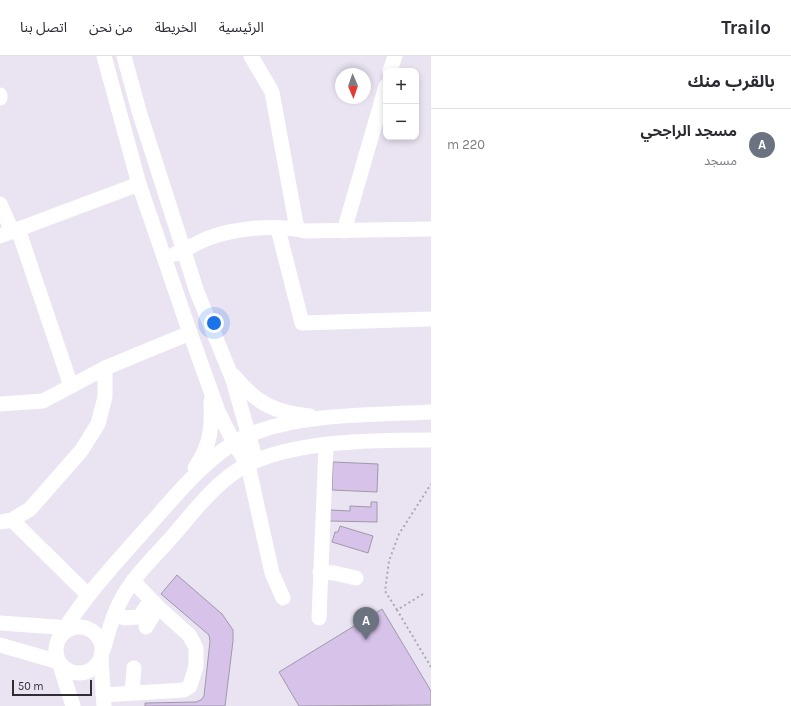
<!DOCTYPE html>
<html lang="ar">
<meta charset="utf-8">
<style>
:root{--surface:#fff;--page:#f7f7f7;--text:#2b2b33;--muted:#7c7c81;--line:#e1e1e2;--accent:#2563eb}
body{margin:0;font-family:Karla,"Noto Sans Arabic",sans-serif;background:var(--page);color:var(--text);direction:rtl}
.controls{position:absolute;right:12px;top:12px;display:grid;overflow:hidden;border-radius:8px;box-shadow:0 2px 6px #0003}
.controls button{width:36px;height:36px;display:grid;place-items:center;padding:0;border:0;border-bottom:1px solid var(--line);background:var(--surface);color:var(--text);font:20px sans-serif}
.compass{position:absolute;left:335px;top:12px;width:36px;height:36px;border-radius:50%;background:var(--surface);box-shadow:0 2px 6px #0003;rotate:178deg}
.scale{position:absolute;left:12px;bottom:10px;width:80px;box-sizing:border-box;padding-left:4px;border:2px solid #302d33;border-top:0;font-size:11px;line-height:14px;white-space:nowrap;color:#302d33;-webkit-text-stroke:3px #eae3f2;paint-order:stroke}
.you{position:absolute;left:214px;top:267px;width:14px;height:14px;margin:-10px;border:3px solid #fff;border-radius:50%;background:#1a73e8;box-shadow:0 0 0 6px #1a73e833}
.badge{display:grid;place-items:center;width:26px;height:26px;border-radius:50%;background:var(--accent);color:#fff;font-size:13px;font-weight:700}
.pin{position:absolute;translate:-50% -33px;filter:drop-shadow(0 1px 2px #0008)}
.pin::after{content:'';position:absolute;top:21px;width:14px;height:12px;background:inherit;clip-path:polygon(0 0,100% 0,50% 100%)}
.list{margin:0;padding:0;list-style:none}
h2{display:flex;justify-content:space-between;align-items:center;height:52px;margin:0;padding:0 16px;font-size:17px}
h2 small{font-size:13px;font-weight:400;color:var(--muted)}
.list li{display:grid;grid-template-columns:26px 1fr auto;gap:12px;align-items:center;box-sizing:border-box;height:72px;padding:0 16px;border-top:1px solid var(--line)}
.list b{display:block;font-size:15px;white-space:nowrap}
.list p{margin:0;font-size:13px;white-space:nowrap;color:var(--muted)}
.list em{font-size:13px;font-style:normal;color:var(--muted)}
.map{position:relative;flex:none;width:431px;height:650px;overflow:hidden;direction:ltr}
header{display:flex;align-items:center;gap:24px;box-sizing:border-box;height:56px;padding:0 20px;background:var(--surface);border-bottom:1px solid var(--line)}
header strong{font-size:19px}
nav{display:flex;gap:22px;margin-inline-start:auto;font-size:14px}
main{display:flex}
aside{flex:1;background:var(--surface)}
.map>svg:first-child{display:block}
.building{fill:#d7c2ea;stroke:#a099a7}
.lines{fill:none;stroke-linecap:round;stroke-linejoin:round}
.path{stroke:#aca6b2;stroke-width:2;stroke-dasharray:2 3;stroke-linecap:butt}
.minor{stroke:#fff;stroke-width:15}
</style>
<header>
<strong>Trailo</strong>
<nav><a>الرئيسية</a><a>الخريطة</a><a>من نحن</a><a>اتصل بنا</a></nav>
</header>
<main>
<aside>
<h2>بالقرب منك<small></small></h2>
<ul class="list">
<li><span class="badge" style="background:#6b7280">A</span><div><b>مسجد الراجحي</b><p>مسجد</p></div><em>220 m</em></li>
</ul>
</aside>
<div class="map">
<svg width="431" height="650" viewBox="0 0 431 650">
<rect width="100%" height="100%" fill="#eae3f2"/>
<!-- building -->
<g class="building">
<polygon points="333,406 378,408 377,436 332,434"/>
<polygon points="371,446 377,446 377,466 329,465 330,454 350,455 350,450 371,451"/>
<polygon points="340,470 373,480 368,497 332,486 335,476 338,476"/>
<polygon points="177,519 222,558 233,574 233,585 225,650 145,650 145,647 196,646 201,644 204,640 210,585 209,579 161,538"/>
<polygon points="382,553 431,635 431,649 299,650 279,616"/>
</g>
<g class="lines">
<!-- path -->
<g class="path">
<polyline points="423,538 397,554 431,611"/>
<polyline points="397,554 385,535 389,505 399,478 431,428"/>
</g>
<!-- minor -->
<g class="minor">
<polyline points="104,0 139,128 190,277 218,355 234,387 248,409 272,517 283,542"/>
<polyline points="124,0 139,55 197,236 233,324 256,405"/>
<polyline points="251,0 272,36 297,173"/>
<polyline points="390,15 395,0"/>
<polyline points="0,39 0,42"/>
<polyline points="0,148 12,175"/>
<polyline points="18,173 71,330"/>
<polyline points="278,173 302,267 431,263"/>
<polyline points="344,175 386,30"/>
<polyline points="0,180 139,128"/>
<path d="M175,198C185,194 195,188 206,183C233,172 276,168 305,175L431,173"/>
<path d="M234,320C256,347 275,357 310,360"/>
<polyline points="0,348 43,345 105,312 190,277"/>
<path d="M195,412C211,388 212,373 211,345"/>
<polyline points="12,464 88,539"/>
<polyline points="0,466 12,464 30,453 81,395 98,368 105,341 105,312"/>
<polyline points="320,516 334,517 356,522"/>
<polyline points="114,559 125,562 139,561 151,544"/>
<polyline points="319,562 326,389"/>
<polyline points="0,567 71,572"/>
<circle cx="79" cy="594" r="23"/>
<polyline points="146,571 158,551"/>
<path d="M59,582C82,543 113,510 144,475C173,443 210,395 251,378C302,357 376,359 431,356"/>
<polyline points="0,589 59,606 73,650"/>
<path d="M103,594C108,578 112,561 120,546C132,522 153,502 171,482C192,458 213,429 241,412C290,384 375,384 431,384"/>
<polyline points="101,601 104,650"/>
<polyline points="132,637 134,612"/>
<polyline points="103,639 184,634 190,630 196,610 196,592 193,586 189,579 158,551 133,525"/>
</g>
</g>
</svg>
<div class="controls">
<button>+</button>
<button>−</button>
</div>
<svg class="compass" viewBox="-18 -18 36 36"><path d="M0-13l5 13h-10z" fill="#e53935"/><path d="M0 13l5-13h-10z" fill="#7c7c81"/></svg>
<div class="scale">50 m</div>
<div class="you"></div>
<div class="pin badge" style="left:366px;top:584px;background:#6b7280">A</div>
</div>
</main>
